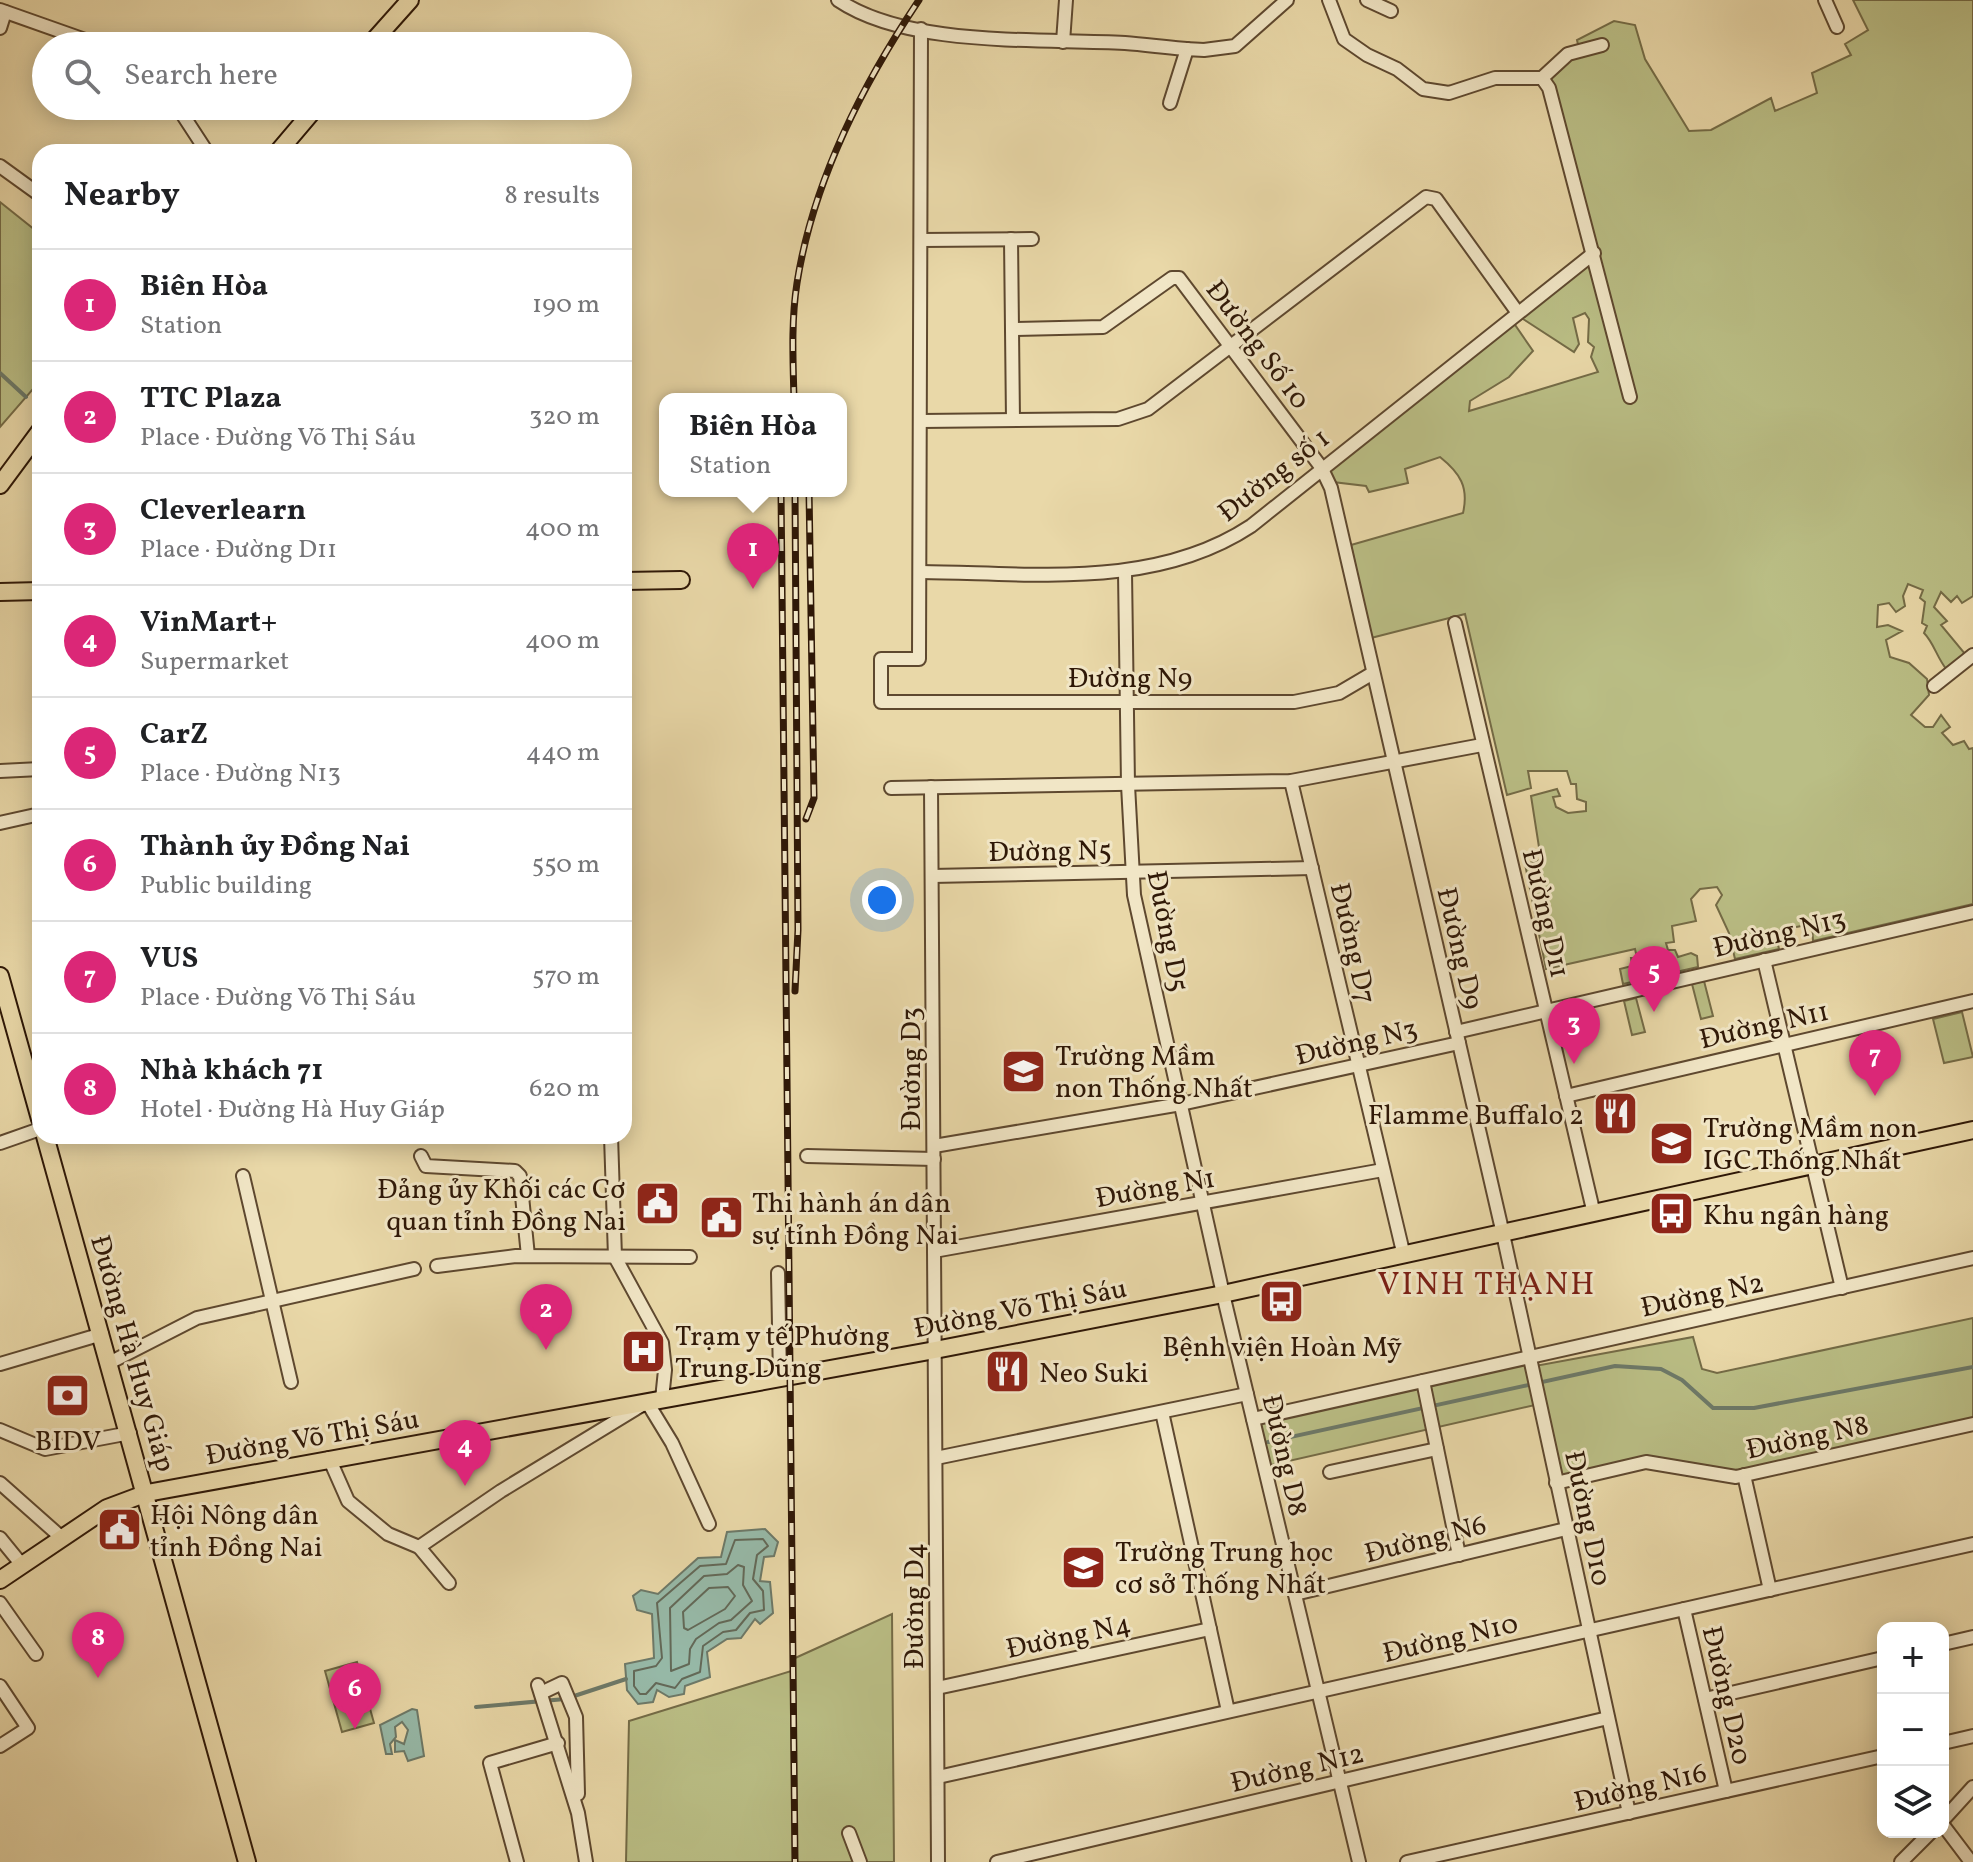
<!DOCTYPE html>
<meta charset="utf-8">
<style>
:root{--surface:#fff;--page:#f6f6f6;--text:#202124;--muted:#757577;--line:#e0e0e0;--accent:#db2777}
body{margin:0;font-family:Vollkorn,serif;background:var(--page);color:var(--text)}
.controls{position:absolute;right:24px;bottom:24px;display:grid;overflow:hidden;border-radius:16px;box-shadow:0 4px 20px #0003}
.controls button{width:72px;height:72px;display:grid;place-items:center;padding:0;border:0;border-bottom:2px solid var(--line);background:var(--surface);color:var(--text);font:40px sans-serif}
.you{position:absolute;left:882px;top:900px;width:28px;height:28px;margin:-20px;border:6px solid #fff;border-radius:50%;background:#1a73e8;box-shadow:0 0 0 12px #1a73e833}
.badge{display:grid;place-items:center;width:52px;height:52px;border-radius:50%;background:var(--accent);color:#fff;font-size:26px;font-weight:700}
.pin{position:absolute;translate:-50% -66px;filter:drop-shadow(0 2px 4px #0008)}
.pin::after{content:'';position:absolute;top:42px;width:28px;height:24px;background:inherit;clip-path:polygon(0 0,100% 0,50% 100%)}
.popup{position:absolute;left:659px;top:393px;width:188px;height:104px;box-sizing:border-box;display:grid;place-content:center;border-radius:16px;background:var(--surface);filter:drop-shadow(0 2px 6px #0005);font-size:26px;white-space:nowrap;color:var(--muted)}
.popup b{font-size:30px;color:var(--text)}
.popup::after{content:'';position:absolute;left:50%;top:100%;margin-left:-16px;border:16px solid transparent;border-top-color:var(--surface)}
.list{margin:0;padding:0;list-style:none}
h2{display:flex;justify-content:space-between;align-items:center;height:104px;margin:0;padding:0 32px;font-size:34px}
h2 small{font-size:26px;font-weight:400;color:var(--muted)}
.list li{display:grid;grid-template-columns:52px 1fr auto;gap:24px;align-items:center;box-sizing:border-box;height:112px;padding:0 32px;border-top:2px solid var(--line)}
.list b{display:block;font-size:30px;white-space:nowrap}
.list p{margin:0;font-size:26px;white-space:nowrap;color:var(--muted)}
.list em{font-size:26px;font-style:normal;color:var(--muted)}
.icon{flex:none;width:44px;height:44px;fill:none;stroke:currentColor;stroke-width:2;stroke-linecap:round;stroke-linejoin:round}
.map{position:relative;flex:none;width:1973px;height:1862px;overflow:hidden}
.search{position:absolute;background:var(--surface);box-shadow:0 4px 20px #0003;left:32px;top:32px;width:600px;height:88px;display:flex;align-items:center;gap:20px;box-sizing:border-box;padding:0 28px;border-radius:44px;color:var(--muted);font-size:30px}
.panel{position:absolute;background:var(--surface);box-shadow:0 4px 20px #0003;left:32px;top:144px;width:600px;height:1000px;border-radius:24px}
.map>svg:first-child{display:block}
.green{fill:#babe85;stroke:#746b46;stroke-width:2}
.water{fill:#97baa9;stroke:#6d7968;stroke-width:2}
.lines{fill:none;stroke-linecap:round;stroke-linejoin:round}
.shore{stroke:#636958;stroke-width:2}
.stream{stroke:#6d7968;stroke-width:4}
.minor-casing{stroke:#5e482f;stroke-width:16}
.major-casing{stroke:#2f1807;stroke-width:20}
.minor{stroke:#f1e6c6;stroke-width:12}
.major{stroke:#e9d8a8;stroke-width:16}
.rail-casing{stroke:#2f1807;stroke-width:7}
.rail{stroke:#f1e6c6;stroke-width:4;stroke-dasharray:12;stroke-linecap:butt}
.labels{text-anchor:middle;stroke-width:6;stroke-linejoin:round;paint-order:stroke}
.street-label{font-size:28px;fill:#2f1807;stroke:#f1e6c6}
.poi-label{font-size:28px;fill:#2f1807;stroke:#f1e6c6;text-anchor:start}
.quarter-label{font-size:32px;letter-spacing:2px;fill:#7a1f14;stroke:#f1e6c6}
</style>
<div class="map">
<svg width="1973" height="1862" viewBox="0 0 1973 1862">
<rect width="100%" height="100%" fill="#e9d8a8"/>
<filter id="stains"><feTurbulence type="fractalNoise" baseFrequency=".0025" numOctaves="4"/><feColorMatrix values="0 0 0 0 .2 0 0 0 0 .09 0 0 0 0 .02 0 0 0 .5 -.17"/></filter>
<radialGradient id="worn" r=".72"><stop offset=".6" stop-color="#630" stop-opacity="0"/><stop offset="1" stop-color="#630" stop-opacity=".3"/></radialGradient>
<!-- green -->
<g class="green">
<path d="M1853,0H1973V596L1962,603L1957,596L1951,602L1941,592L1934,607L1947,621L1941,625L1966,655L1947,670C1937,658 1934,643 1924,633L1927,626L1922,623L1925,602L1920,598L1923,590L1908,584L1903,596L1905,606L1896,612L1889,603L1878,605L1877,627L1888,625L1902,631L1886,640L1890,657L1909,663L1927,679L1929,695L1911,715L1925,727H1933L1941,715L1950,727L1942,733L1953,745L1964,741L1969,749L1973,748V904L1813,941L1812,924L1775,931L1779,949L1735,959L1729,933L1716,905L1722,895L1717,887L1700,889L1691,899L1696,921L1672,926L1674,942L1666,943L1668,950H1675L1678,957L1691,953L1697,956L1698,967L1623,984L1620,969L1632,966L1631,958H1637L1635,949L1546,969L1525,864L1541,860L1531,796L1557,789L1560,796L1553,797L1556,807L1568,813L1586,811V802L1577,799L1576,784H1571L1567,771H1528L1531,788L1507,795L1465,614L1371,638L1351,545L1463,513C1469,487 1460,473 1440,457L1405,469L1408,483L1369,492L1366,486L1333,482L1327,468L1513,322L1533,351L1509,377L1470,401L1469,411L1598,372L1591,357L1594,347L1588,342L1589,319L1585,313L1573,318L1579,344L1574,352L1520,317L1599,255L1548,79L1563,63L1580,53L1577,40L1614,21L1635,25L1645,59L1689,131L1711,130L1771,98L1775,111L1817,93L1812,73L1851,55L1845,44L1868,30Z"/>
<polygon points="0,202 40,234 40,381 0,427"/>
<polygon points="1704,981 1713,1016 1701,1019 1692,984"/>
<polygon points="1636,998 1645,1032 1632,1035 1624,1001"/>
<polygon points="1962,1012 1973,1057 1944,1063 1933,1019"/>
<polygon points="1973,1318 1973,1420 1736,1472 1646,1458 1560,1478 1535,1366 1693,1337 1702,1369 1717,1373"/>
<polygon points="1525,1357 1535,1405 1267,1466 1256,1422"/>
<polygon points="892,1614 894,1862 795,1862 793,1659"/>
<polygon points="357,1662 374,1723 342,1732 325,1671"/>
<polygon points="791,1671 793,1862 626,1862 629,1721"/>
</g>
<!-- water -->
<g class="water">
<polygon points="765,1529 778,1542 774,1556 764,1557 760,1581 770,1582 773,1613 760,1624 755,1619 741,1638 727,1639 707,1652 710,1677 685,1686 684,1694 669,1697 657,1690 653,1702 638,1704 627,1690 625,1664 654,1658 652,1614 637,1610 633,1596 641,1590 658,1594 698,1558 721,1557 727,1532"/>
<polygon points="412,1709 417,1710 424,1756 408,1761 404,1751 395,1752 395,1740 404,1744 408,1730 402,1722 395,1727 396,1737 390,1744 392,1754 386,1754 380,1725"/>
</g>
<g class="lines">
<!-- shore -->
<g class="shore">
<polygon points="763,1539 768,1546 757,1555 753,1579 763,1591 764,1610 750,1613 736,1630 723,1632 703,1646 700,1672 682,1679 675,1688 656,1683 646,1694 640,1694 634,1686 634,1671 656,1666 662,1658 657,1603 700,1566 726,1564 735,1540"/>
<polygon points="738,1565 744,1567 743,1585 752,1601 731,1620 719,1623 696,1639 690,1649 689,1664 671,1671 670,1608 704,1576 727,1574"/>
<polygon points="728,1587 735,1596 725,1609 688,1630 684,1628 683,1612 709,1588"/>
</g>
<!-- stream -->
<g class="stream">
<polyline points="0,373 26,397"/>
<polyline points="1268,1442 1615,1366 1661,1369 1682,1380 1713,1408 1754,1408 1973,1367"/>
<polyline points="476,1707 565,1699 626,1679"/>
</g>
<defs>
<g id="minor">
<path d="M838,0C909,48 1041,38 1125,43C1151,45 1177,49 1204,50L1235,46L1287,0"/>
<polyline points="1329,0 1344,39 1367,55 1397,69 1423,89 1449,93 1495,78 1542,78 1549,88 1630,397"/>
<polyline points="1367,0 1391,11"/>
<polyline points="1825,0 1837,27"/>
<polyline points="0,10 102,46"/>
<polyline points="0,28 5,12"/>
<polyline points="921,29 919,659 881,659 881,702 1294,702 1339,693 1373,673"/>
<polyline points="1063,42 1066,0"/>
<polyline points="1542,78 1568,54 1602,45"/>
<polyline points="1170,103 1187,49"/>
<polyline points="177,106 207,152"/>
<polyline points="0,166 40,195"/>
<polyline points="1011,239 1013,420"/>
<polyline points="921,240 1032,239"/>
<polyline points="1012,329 1103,327 1172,278 1179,278 1321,467 1331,488 1503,1234 1629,1813"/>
<polyline points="921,421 1118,419 1148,409 1426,197 1436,199 1518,313"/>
<path d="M921,572C1032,573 1154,590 1251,526L1594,253"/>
<polyline points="1125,572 1128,785 1134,895 1223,1294 1359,1862"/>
<polyline points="1455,623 1594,1214"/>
<polyline points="1934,686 1973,655"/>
<polyline points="0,771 40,769"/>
<polyline points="1291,781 1404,1256"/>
<polyline points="931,787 938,1862"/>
<polyline points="891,788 1291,781 1482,745"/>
<polyline points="0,823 40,814"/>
<polyline points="932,876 1312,868"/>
<polyline points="1764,960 1842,1288"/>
<polyline points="1456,1032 1973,912"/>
<polyline points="1566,1096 1973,1001"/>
<polyline points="611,1136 615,1257 662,1343 665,1370 662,1399"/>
<polyline points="0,1143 40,1129"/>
<polyline points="934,1146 1181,1104 1459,1043"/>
<polyline points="421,1156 426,1166 515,1171 520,1176 528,1256"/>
<polyline points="807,1156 934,1159"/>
<polyline points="243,1176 291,1382"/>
<polyline points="934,1251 1383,1170"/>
<polyline points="437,1266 516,1256 690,1257"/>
<polyline points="778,1273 780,1378"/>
<polyline points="111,1362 197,1318 414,1269"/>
<polyline points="0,1364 102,1334"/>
<polyline points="1423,1381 1459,1555"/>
<polyline points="1162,1412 1228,1711"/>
<polyline points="1253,1419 1973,1258"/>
<polyline points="0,1430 45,1449 130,1433"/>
<polyline points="329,1458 348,1501 388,1534 419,1547 449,1583"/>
<polyline points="936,1458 1247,1394"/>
<polyline points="1330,1472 1437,1449"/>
<polyline points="1744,1475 1770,1590"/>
<polyline points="0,1483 62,1538"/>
<polyline points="1556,1483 1646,1462 1736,1477 1973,1424"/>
<polyline points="0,1538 22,1565"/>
<polyline points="419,1547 501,1491 647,1402 672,1443 709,1524"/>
<polyline points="1295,1594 1566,1529"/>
<polyline points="0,1603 36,1654"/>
<polyline points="1684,1609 1726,1791"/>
<polyline points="1943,1644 1973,1637"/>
<polyline points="538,1685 578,1813 586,1862"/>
<polyline points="0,1686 28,1728 0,1746"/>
<polyline points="937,1688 1210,1629"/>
<polyline points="541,1693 562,1683 576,1717 578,1794"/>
<polyline points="1705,1699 1883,1658"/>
<polyline points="1943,1743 1973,1736"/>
<polyline points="938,1777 1973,1544"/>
<polyline points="1943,1820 1973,1787"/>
<polyline points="1943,1825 1971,1862"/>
<polyline points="849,1833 860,1862"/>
<polyline points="517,1862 490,1763 558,1743"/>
<polyline points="997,1862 1608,1718"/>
<polyline points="1407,1862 1883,1756"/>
<polyline points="1901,1862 1931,1832"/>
</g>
<g id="major">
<polyline points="369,46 410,0"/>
<polyline points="278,152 317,106"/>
<polyline points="0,485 40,431"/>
<polyline points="624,581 681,580"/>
<polyline points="0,592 40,591"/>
<polyline points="0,976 40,1119"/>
<polyline points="45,1136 247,1862"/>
<polyline points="0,1580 107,1508 147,1493 935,1350 1223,1294 1973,1130"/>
</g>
</defs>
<!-- minor casing -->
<use href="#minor" class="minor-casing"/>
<!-- major casing -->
<use href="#major" class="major-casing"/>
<!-- minor -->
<use href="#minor" class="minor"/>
<!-- major -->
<use href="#major" class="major"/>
<defs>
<g id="rail">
<path d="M794,399C793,361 791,321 797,283C813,181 862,85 919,0"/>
<polyline points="781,491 795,1862"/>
<polyline points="795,491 798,930 795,991"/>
<polyline points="806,819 814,798 809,491"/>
</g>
</defs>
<!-- rail casing -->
<use href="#rail" class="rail-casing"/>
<!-- rail -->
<use href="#rail" class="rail"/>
</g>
<!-- icons -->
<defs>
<symbol id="school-square" viewBox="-11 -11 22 22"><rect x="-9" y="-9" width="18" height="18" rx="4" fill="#8f2418" stroke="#f1e6c6"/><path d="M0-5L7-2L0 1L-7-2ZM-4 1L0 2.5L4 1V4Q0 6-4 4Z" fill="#fff"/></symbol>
<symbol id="restaurant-square" viewBox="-11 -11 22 22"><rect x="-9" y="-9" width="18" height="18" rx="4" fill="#8f2418" stroke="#f1e6c6"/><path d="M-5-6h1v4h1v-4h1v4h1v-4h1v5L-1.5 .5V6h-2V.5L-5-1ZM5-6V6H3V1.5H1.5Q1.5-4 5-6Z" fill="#fff"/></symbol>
<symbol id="civic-square" viewBox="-11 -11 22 22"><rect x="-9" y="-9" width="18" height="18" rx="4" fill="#8f2418" stroke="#f1e6c6"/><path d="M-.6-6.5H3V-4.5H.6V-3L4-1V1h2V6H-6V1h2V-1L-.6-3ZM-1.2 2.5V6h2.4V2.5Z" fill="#fff"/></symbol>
<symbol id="bus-square" viewBox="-11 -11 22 22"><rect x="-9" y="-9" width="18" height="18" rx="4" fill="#8f2418" stroke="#f1e6c6"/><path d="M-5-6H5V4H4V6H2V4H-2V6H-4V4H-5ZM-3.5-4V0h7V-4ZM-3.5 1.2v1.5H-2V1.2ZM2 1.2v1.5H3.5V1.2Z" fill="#fff"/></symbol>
<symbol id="hospital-square" viewBox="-11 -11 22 22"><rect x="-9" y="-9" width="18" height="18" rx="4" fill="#8f2418" stroke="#f1e6c6"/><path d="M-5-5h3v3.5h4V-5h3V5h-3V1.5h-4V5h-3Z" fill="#fff"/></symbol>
<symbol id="bank-square" viewBox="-11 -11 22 22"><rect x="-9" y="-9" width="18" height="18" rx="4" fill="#8f2418" stroke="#f1e6c6"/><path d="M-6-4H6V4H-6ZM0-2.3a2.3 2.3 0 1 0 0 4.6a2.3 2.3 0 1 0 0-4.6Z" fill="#fff"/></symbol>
</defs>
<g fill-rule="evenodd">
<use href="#school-square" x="998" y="1046" width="51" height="51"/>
<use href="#restaurant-square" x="1590" y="1088" width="51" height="51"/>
<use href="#school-square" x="1646" y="1118" width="51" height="51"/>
<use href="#civic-square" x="632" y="1178" width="51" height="51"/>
<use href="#bus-square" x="1646" y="1188" width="51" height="51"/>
<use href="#civic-square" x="696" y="1192" width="51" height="51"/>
<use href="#bus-square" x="1256" y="1276" width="51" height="51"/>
<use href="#hospital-square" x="618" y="1326" width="51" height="51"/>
<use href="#restaurant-square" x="982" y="1346" width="51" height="51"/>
<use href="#bank-square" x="42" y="1370" width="51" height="51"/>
<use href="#civic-square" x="94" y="1504" width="51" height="51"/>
<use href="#school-square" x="1058" y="1542" width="51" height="51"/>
</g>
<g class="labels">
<!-- street labels -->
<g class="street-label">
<text transform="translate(1259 344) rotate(53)" y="10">Đường Số 10</text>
<text transform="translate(1273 474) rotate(-38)" y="10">Đường số 1</text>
<text x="1130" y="687">Đường N9</text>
<text transform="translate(1050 850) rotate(-1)" y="10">Đường N5</text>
<text transform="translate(1547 913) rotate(77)" y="10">Đường D11</text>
<text transform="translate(1169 931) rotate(79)" y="10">Đường D5</text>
<text transform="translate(1779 932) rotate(-13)" y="10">Đường N13</text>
<text transform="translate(1354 943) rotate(77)" y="10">Đường D7</text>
<text transform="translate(1461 948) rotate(77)" y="10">Đường D9</text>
<text transform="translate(1764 1024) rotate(-13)" y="10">Đường N11</text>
<text transform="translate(1356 1041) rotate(-13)" y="10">Đường N3</text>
<text transform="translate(910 1069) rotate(-90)" y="10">Đường D3</text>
<text transform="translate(1155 1187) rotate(-10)" y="10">Đường N1</text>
<text transform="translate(1702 1294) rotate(-12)" y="10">Đường N2</text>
<text transform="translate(1020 1307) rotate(-11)" y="10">Đường Võ Thị Sáu</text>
<text transform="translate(134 1353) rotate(74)" y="10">Đường Hà Huy Giáp</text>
<text transform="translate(312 1436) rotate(-10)" y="10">Đường Võ Thị Sáu</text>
<text transform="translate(1807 1436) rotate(-12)" y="10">Đường N8</text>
<text transform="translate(1286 1455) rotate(77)" y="10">Đường D8</text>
<text transform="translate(1589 1518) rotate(78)" y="10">Đường D10</text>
<text transform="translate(1425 1538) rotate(-14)" y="10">Đường N6</text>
<text transform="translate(913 1606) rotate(-90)" y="10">Đường D4</text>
<text transform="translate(1068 1635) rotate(-12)" y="10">Đường N4</text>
<text transform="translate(1450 1637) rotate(-13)" y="10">Đường N10</text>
<text transform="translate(1728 1695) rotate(77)" y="10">Đường D20</text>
<text transform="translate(1297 1767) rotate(-13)" y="10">Đường N12</text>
<text transform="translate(1640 1786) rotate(-13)" y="10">Đường N16</text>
</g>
<!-- poi labels -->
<g class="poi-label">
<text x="1055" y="1065">Trường Mầm<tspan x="1055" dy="32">non Thống Nhất</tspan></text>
<text x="1584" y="1124" text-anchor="end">Flamme Buffalo 2</text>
<text x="1703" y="1137">Trường Mầm non<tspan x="1703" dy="32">IGC Thống Nhất</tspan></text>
<text x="626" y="1198" text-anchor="end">Đảng ủy Khối các Cơ<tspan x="626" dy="32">quan tỉnh Đồng Nai</tspan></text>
<text x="752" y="1212">Thi hành án dân<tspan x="752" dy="32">sự tỉnh Đồng Nai</tspan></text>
<text x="1703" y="1224">Khu ngân hàng</text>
<text x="675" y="1345">Trạm y tế Phường<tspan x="675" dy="32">Trung Dũng</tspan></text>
<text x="1282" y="1356" text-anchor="middle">Bệnh viện Hoàn Mỹ</text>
<text x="1039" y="1382">Neo Suki</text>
<text x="68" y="1450" text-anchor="middle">BIDV</text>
<text x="150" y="1524">Hội Nông dân<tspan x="150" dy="32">tỉnh Đồng Nai</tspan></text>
<text x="1115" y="1561">Trường Trung học<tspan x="1115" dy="32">cơ sở Thống Nhất</tspan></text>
</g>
<!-- quarter labels -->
<g class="quarter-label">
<text x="1487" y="1294">VINH THẠNH</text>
</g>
</g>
<rect width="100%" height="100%" filter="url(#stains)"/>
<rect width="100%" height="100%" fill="url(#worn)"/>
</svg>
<div class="controls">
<button>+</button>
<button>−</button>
<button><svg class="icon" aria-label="layers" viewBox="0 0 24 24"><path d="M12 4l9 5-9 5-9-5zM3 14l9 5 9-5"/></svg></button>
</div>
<div class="you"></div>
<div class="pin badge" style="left:753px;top:589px">1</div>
<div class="popup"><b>Biên Hòa</b>Station</div>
<div class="pin badge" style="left:546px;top:1350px">2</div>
<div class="pin badge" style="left:1574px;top:1064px">3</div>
<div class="pin badge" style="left:465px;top:1486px">4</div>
<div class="pin badge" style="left:1654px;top:1012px">5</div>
<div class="pin badge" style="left:355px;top:1729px">6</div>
<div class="pin badge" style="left:1875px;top:1096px">7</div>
<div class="pin badge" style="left:98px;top:1678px">8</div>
<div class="search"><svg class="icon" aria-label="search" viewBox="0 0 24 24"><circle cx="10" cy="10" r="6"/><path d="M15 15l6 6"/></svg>Search here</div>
<section class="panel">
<h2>Nearby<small>8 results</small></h2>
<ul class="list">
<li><span class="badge">1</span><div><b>Biên Hòa</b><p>Station</p></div><em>190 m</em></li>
<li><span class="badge">2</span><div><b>TTC Plaza</b><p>Place · Đường Võ Thị Sáu</p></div><em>320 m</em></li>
<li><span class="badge">3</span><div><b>Cleverlearn</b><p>Place · Đường D11</p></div><em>400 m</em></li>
<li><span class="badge">4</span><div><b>VinMart+</b><p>Supermarket</p></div><em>400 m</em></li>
<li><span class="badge">5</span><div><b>CarZ</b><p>Place · Đường N13</p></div><em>440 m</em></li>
<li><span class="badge">6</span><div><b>Thành ủy Đồng Nai</b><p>Public building</p></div><em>550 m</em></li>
<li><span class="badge">7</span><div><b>VUS</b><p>Place · Đường Võ Thị Sáu</p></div><em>570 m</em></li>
<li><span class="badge">8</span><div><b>Nhà khách 71</b><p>Hotel · Đường Hà Huy Giáp</p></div><em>620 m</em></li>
</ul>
</section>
</div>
